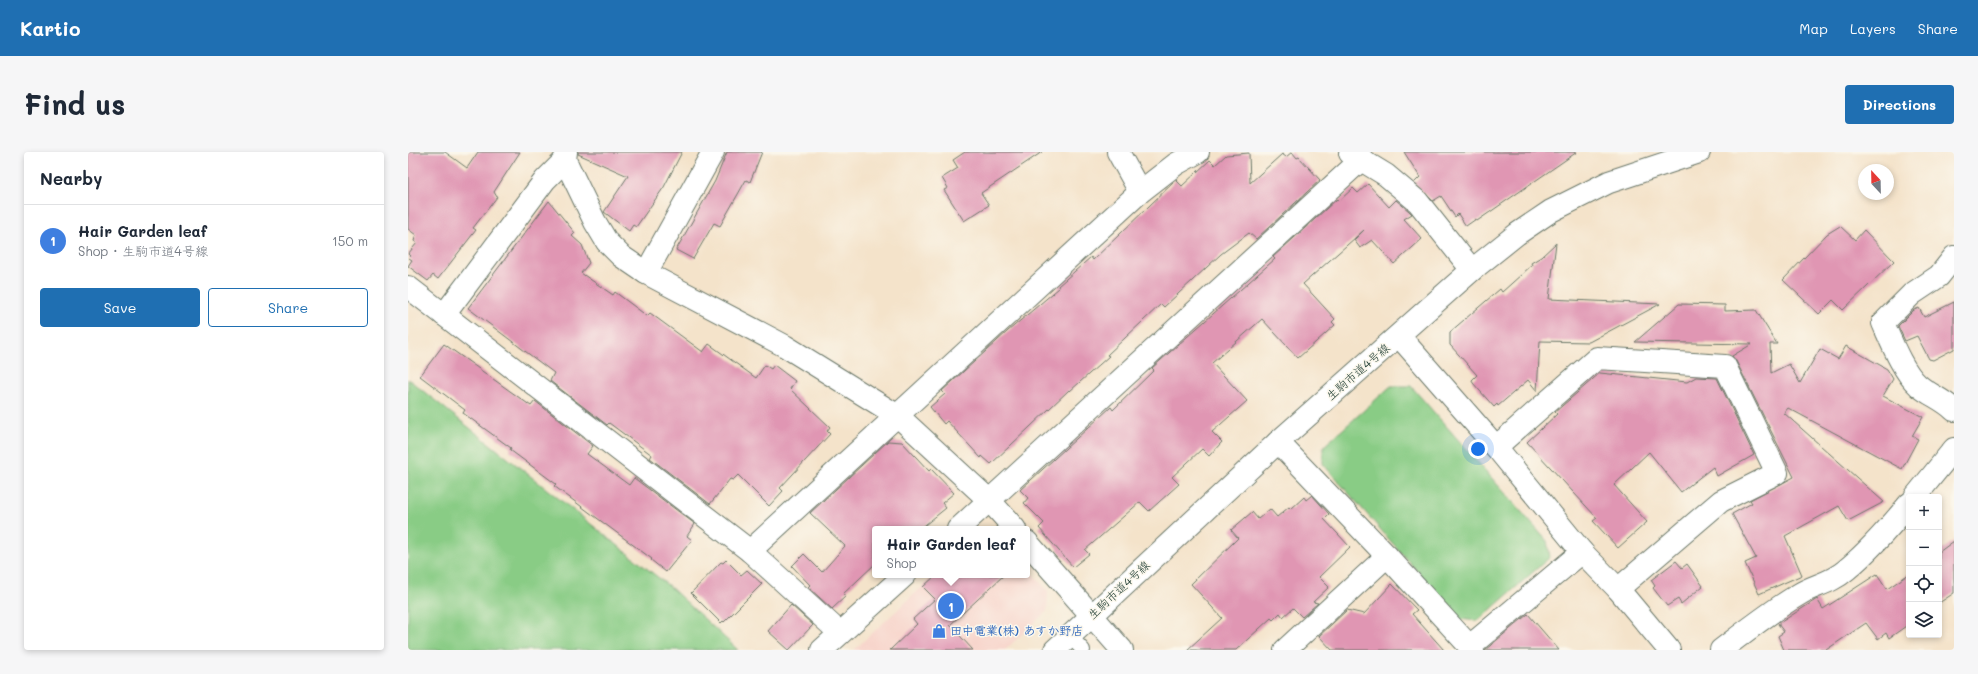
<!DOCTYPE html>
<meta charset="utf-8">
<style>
:root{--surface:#fff;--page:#f6f6f7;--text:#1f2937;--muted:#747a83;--line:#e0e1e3;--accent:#1f6fb2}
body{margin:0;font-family:Mali,"Klee One",sans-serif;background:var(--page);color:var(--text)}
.controls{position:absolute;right:12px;bottom:12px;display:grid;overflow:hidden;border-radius:4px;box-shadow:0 2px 6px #0003}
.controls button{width:36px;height:36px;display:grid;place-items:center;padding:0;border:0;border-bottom:1px solid var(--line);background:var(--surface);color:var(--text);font:20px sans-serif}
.compass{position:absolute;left:1450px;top:12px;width:36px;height:36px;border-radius:50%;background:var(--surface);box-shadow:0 2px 6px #0003;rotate:338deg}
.you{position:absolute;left:1070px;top:297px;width:14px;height:14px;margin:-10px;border:3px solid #fff;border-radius:50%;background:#1a73e8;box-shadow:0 0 0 6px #1a73e833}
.badge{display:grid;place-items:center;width:26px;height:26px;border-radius:50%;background:var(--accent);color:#fff;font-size:13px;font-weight:700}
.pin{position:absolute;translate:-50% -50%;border:2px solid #fff;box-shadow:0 1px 4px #0006}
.popup{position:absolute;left:464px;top:374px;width:158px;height:52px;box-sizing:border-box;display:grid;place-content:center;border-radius:4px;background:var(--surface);filter:drop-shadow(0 1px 3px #0005);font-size:13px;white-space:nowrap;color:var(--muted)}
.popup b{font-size:15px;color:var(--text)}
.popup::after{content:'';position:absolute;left:50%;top:100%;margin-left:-8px;border:8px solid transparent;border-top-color:var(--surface)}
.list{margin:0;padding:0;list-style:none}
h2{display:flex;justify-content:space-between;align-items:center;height:52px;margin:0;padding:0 16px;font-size:17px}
h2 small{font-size:13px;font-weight:400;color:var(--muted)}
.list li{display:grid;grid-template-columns:26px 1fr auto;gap:12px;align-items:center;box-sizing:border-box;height:72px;padding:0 16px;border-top:1px solid var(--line)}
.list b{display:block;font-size:15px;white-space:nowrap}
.list p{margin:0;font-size:13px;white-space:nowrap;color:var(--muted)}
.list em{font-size:13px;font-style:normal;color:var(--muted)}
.actions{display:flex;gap:8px;padding:12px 16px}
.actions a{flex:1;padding:9px 0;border:1px solid var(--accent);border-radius:4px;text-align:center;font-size:14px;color:var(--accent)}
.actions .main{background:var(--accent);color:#fff}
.icon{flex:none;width:22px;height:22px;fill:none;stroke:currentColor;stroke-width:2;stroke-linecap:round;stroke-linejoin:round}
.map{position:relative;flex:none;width:1546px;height:498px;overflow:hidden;border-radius:4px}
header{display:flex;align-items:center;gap:24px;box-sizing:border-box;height:56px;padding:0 20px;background:var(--accent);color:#fff}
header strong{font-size:19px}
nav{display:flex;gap:22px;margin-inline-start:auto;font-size:14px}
.intro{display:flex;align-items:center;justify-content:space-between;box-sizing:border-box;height:96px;padding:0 24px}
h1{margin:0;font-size:28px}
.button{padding:10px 18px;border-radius:4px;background:var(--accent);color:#fff;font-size:14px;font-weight:700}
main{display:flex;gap:24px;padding:0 24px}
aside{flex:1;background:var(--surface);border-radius:4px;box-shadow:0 2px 6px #0003}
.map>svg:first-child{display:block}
.built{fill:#f7d1c8}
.green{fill:#89cc85;stroke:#54845c}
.building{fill:#e096b3}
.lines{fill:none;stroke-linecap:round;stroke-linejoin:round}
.service-casing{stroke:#6a7768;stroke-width:16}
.minor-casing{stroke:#6a7768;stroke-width:24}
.tertiary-casing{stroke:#6a7768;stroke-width:24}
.service{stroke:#fff;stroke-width:14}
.minor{stroke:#fff;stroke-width:22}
.tertiary{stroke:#fff;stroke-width:22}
.labels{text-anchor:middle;stroke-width:3;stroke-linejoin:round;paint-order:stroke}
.street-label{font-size:12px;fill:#1f3d34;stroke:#fbf7ec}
.shop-label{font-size:12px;font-weight:bold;fill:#366cbe;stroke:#fbf7ec;text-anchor:start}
</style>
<header>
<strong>Kartio</strong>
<nav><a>Map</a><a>Layers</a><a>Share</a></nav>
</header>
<div class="intro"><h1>Find us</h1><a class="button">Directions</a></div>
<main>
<aside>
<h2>Nearby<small></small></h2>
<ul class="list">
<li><span class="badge" style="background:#3f7fe0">1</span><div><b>Hair Garden leaf</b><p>Shop · 生駒市道4号線</p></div><em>150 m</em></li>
</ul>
<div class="actions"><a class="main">Save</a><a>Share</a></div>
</aside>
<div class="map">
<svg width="1546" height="498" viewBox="0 0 1546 498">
<rect width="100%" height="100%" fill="#fbf7ec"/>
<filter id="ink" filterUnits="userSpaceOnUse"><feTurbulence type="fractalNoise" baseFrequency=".025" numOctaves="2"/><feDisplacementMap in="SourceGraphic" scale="8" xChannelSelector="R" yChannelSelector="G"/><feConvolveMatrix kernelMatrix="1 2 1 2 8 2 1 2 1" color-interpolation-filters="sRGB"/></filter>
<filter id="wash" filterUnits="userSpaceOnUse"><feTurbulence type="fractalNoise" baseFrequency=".012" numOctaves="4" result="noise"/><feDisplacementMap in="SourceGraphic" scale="16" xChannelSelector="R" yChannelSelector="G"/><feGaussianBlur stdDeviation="0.9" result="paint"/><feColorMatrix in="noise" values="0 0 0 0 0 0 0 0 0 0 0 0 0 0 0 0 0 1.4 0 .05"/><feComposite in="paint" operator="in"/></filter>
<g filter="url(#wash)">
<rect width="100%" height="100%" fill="#f4e3ca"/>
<!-- built -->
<polygon class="built" points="619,416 640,439 639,459 597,498 446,498 527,423 619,423"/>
<!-- green -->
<g class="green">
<polygon points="0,227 261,434 330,498 0,498"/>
<polygon points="983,234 1003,234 1139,389 1142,405 1070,469 1051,467 915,312 915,295"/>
</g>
<g id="blocks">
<!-- building -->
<g class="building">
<polygon points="0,0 37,0 59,16 70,0 112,0 86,40 89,45 65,76 68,78 30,127 25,123 20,129 0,114 4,108 1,106 2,104 0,102 9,91 6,89 8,83 0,77"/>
<polygon points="170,0 274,0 256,35 228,75 225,73 221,79 196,60 220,24 170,2"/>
<polygon points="319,0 354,0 342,30 338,28 312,74 306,71 285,107 268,98 307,29"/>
<polygon points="557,0 634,0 573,41 581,53 556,69 536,38 540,36 534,26 550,16 545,8"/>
<polygon points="884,0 889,6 891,5 912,28 848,87 841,81 813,102 756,155 753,152 699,203 701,204 662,239 661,238 583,312 574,304 573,306 539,269 536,272 522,255 537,242 534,239 600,179 651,136 650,134 683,105 685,108 768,28 774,34 802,8 807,13 818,3 841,1 842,31 874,2 878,5"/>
<polygon points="996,0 1169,0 1069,69 1068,67 1058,74 1050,62 1047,65 1033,44 1025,49 1006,31 1012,25"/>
<polygon points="960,32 981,55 988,48 1001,59 1004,62 996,67 1014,87 986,112 964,88 952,96 946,88 956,78 895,132 927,167 924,170 927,173 890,206 854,167 804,211 839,249 804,280 814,290 801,304 794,297 764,325 771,332 741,359 732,350 677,398 681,402 665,415 631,376 636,371 616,351 620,346 612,338 703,255 705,258 746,218 744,216 867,107 865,105 929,47 931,49 945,36 950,41"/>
<polygon points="141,49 167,81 164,84 174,93 181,111 173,121 205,143 207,140 239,164 242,161 295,200 301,192 348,226 357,213 363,217 366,213 387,229 382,237 422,275 419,279 422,282 372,336 375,339 361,354 330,323 325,328 322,327 302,352 242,306 244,303 201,271 199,273 142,229 146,221 60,156"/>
<polygon points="1432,74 1447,88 1456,78 1486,109 1435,158 1425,148 1411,162 1375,128 1419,82"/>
<polygon points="1148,91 1141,147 1252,152 1181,190 1132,189 1129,239 1120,228 1090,254 1089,252 1086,255 1065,231 1064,228 1069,223 1042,193 1042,180 1092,137 1094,140 1124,113 1123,111 1133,105"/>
<polygon points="1546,150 1546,197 1525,208 1521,207 1509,184 1497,189 1490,174 1506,158 1511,156 1516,165"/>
<polygon points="1271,152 1317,153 1317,159 1348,158 1369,192 1362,192 1363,221 1381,212 1392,231 1412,197 1430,207 1438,194 1479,217 1485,227 1475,244 1515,265 1504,284 1510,287 1494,317 1380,256 1376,261 1476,350 1440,369 1431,354 1377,384 1394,423 1351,442 1337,411 1348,406 1324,362 1344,351 1342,348 1386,325 1328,209 1324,204 1344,192 1227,190"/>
<polygon points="36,192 123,254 127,249 185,294 179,302 221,333 226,326 287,372 279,384 284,388 258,420 243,408 244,407 146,334 148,332 102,298 103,296 55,261 57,258 12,224"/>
<polygon points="1192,221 1279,230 1288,225 1309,226 1346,303 1309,324 1305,315 1273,340 1241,300 1206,333 1239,370 1210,396 1185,369 1189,366 1119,290 1149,262 1147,260"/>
<polygon points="480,289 494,290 521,319 523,317 546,341 534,351 538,356 512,377 467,377 467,412 435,442 438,444 424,457 400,435 402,433 384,414 396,402 414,420 437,394 402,361"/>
<polygon points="904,343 921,362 916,367 942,395 911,425 921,435 905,450 910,451 894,465 885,456 875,465 872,461 865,468 863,466 828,498 779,498 814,466 783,432 830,386 823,378 844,360 850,367 862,357 869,365 881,355 883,357 896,345 898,348"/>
<polygon points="1546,389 1546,441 1531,451 1531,400"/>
<polygon points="318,408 333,423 339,418 354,432 316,470 315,469 313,471 283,441 313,410 315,411"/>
<polygon points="1268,409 1274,416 1279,412 1295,434 1273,452 1270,447 1259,454 1245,436 1247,434 1243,428"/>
<polygon points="1469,422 1479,437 1501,422 1501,472 1481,486 1478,481 1470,487 1458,471 1418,498 1376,498 1370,484 1376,480 1370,472 1409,447 1415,457"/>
<polygon points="528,423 596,423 542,473 565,498 482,498 509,472 505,467 527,447 515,435"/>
<polygon points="984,432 1009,458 1004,462 1036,498 924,498 911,484 939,458 956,462"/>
<polygon points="383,453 405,473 381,498 360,479"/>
<polygon points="1120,462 1151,498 1077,498"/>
</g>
</g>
</g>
<g filter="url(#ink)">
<use href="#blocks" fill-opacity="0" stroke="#6a7768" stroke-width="1"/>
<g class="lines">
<defs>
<polyline id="service" points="662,484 675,498"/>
<g id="minor">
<polyline points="710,0 732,40"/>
<polyline points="942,1 978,23 1010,50 1064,118"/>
<path d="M1546,105L1531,124L1504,142L1475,171C1483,189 1495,220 1510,233C1521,243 1535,247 1546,258"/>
<polyline points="238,121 305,0"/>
<polyline points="0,135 342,399 432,481"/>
<polyline points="36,163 137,28 157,8"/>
<polyline points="991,184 1088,295 1174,400 1210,437 1261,498"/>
<polyline points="870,290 979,404 1065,498"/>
<polyline points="1088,295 1189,206 1317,214 1369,321 1313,349 1210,437"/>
<polyline points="1507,345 1546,297"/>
<polyline points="550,377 954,7"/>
<polyline points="342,399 732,40 768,12 790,0"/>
<polyline points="1062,494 1174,400"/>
<polyline points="414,498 497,423"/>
<polyline points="877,498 979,404"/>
<path d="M1313,498C1338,479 1363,459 1390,443C1405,433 1422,432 1438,418C1461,399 1482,375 1501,352"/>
</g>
<g id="tertiary">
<polyline points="158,0 157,8 187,70 199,90 213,104 238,121 377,194 490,264 582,349 607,377"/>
<polyline points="619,390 714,498"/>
<polyline points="647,498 870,290 1064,118 1109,82 1143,59 1201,30 1291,0"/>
</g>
</defs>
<!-- service casing -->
<use href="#service" class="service-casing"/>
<!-- minor casing -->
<use href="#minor" class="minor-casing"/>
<!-- tertiary casing -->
<use href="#tertiary" class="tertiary-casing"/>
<!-- service -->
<use href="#service" class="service"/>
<!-- minor -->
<use href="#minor" class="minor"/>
<!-- tertiary -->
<use href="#tertiary" class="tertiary"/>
</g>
</g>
<!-- icons -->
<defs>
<symbol id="shop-bare" viewBox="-9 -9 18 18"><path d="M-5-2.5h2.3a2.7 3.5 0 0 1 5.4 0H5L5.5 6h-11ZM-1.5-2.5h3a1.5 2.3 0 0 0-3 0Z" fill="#3f7fe0" stroke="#fbf7ec" stroke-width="2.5" paint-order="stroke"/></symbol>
</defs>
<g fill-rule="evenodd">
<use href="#shop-bare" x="521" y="469" width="20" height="20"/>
</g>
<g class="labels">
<!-- street labels -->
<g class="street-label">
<text transform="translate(950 220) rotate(-41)" y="4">生駒市道4号線</text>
<text transform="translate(711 438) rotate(-43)" y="4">生駒市道4号線</text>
</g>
<!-- shop labels -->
<g class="shop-label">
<text x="542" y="483">田中電業(株) あすか野店</text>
</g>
</g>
</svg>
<div class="controls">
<button>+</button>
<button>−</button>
<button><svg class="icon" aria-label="locate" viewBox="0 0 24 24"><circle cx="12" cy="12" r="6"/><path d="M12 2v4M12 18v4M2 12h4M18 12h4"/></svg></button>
<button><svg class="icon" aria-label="layers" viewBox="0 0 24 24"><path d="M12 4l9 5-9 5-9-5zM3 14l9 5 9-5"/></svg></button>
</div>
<svg class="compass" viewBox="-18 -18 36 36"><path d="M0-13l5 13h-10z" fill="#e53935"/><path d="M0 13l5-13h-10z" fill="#747a83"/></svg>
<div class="you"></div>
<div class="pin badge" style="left:543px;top:454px;background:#3f7fe0">1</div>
<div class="popup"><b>Hair Garden leaf</b>Shop</div>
</div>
</main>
